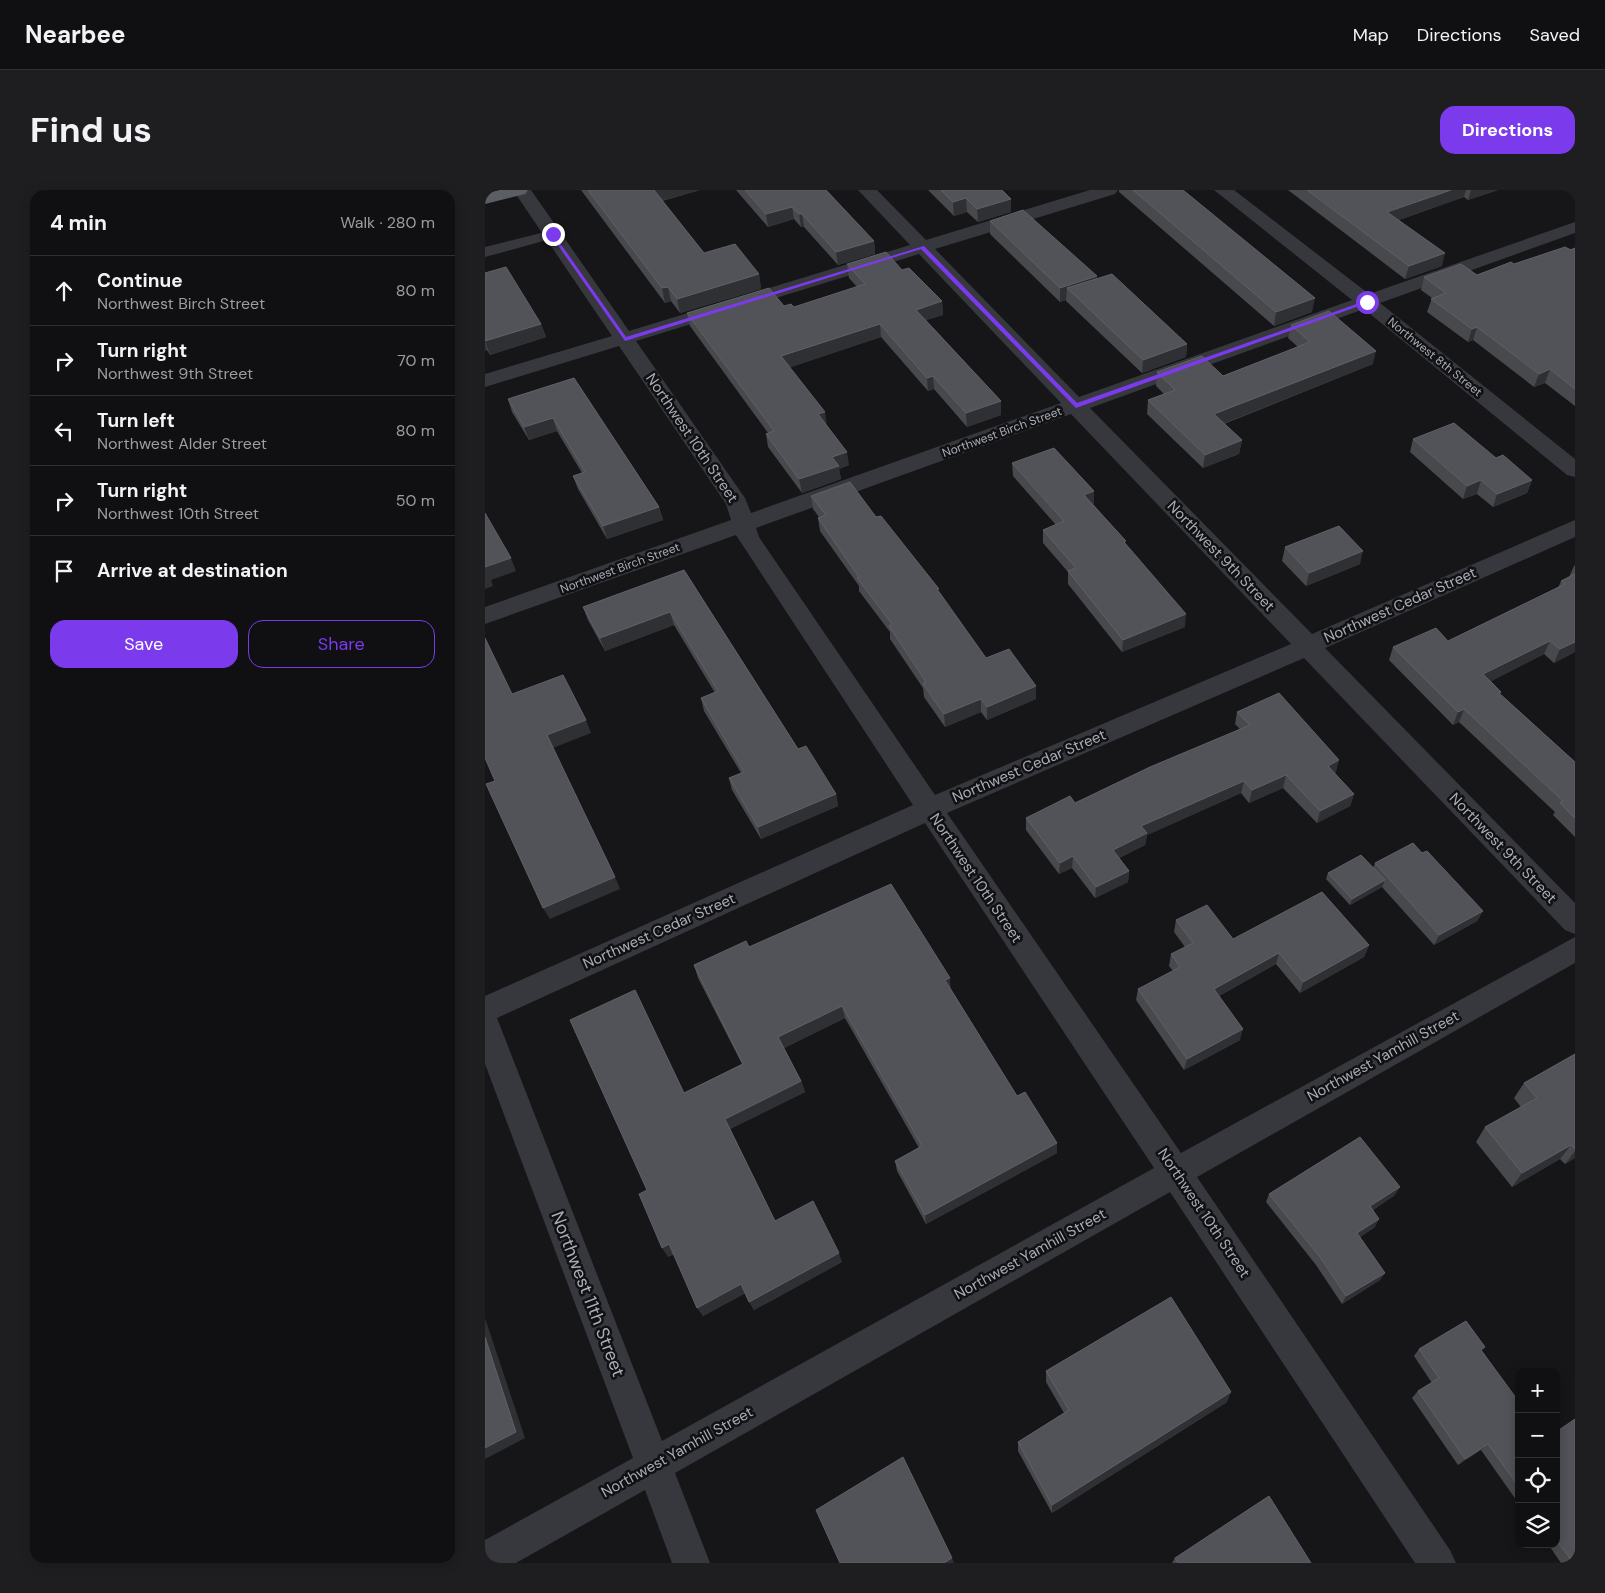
<!DOCTYPE html>
<meta charset="utf-8">
<style>
:root{--surface:#101012;--page:#1e1e20;--text:#f1f3f6;--muted:#9c9d9f;--line:#303032;--accent:#7c3aed}
body{margin:0;font-family:"DM Sans",sans-serif;background:var(--page);color:var(--text)}
.controls{position:absolute;right:15px;bottom:15px;display:grid;overflow:hidden;border-radius:10px;box-shadow:0 2px 12px #0003}
.controls button{width:45px;height:45px;display:grid;place-items:center;padding:0;border:0;border-bottom:1px solid var(--line);background:var(--surface);color:var(--text);font:25px sans-serif}
.stop{position:absolute;width:15px;height:15px;margin:-11px;border:4px solid #7c3aed;border-radius:50%;background:#fff}
.stop.end{background:#7c3aed;border-color:#fff;box-shadow:0 1px 5px #0008}
.list{margin:0;padding:0;list-style:none}
h2{display:flex;justify-content:space-between;align-items:center;height:65px;margin:0;padding:0 20px;font-size:21px}
h2 small{font-size:16px;font-weight:400;color:var(--muted)}
.list li{display:grid;grid-template-columns:32px 1fr auto;gap:15px;align-items:center;box-sizing:border-box;height:70px;padding:0 20px;border-top:1px solid var(--line)}
.list b{display:block;font-size:19px;white-space:nowrap}
.list p{margin:0;font-size:16px;white-space:nowrap;color:var(--muted)}
.list em{font-size:16px;font-style:normal;color:var(--muted)}
.actions{display:flex;gap:10px;padding:15px 20px}
.actions a{flex:1;padding:11px 0;border:1px solid var(--accent);border-radius:15px;text-align:center;font-size:18px;color:var(--accent)}
.actions .main{background:var(--accent);color:#fff}
.icon{flex:none;width:28px;height:28px;fill:none;stroke:currentColor;stroke-width:2;stroke-linecap:round;stroke-linejoin:round}
.map{position:relative;flex:none;width:1090px;height:1373px;overflow:hidden;border-radius:15px}
header{display:flex;align-items:center;gap:30px;box-sizing:border-box;height:70px;padding:0 25px;background:var(--surface);border-bottom:1px solid var(--line)}
header strong{font-size:24px}
nav{display:flex;gap:28px;margin-inline-start:auto;font-size:18px}
.intro{display:flex;align-items:center;justify-content:space-between;box-sizing:border-box;height:120px;padding:0 30px}
h1{margin:0;font-size:35px}
.button{padding:12px 22px;border-radius:15px;background:var(--accent);color:#fff;font-size:18px;font-weight:700}
main{display:flex;gap:30px;padding:0 30px}
aside{flex:1;background:var(--surface);border-radius:15px;box-shadow:0 2px 12px #0003}
.map>svg:first-child{display:block}
.lines{fill:none;stroke-linecap:round;stroke-linejoin:round}
.service{fill:#37383d;fill-rule:evenodd}
.minor{fill:#37383d;fill-rule:evenodd}
.trunk{fill:#5b5e65;fill-rule:evenodd}
.wall{fill:#47494d}
.shaded-wall{fill:#2f3033}
.building{fill:#525359;stroke:#5f6168}
.route{fill:#7c3aed}
.labels{text-anchor:middle;stroke-width:5;stroke-linejoin:round;paint-order:stroke}
.far-street-label{font-size:12px;fill:#a8adb8;stroke:#111113}
.street-label{font-size:15px;fill:#a8adb8;stroke:#111113}
.near-street-label{font-size:18px;fill:#a8adb8;stroke:#111113}
</style>
<header>
<strong>Nearbee</strong>
<nav><a>Map</a><a>Directions</a><a>Saved</a></nav>
</header>
<div class="intro"><h1>Find us</h1><a class="button">Directions</a></div>
<main>
<aside>
<h2>4 min<small>Walk · 280 m</small></h2>
<ul class="list">
<li><svg class="icon" aria-label="ahead" viewBox="0 0 24 24"><path d="M12 20V5M6 11l6-6 6 6"/></svg><div><b>Continue</b><p>Northwest Birch Street</p></div><em>80 m</em></li>
<li><svg class="icon" aria-label="right" viewBox="0 0 24 24"><path d="M7 20v-9h11M14 6l5 5-5 5"/></svg><div><b>Turn right</b><p>Northwest 9th Street</p></div><em>70 m</em></li>
<li><svg class="icon" aria-label="left" viewBox="0 0 24 24"><path d="M17 20v-9H6M10 6l-5 5 5 5"/></svg><div><b>Turn left</b><p>Northwest Alder Street</p></div><em>80 m</em></li>
<li><svg class="icon" aria-label="right" viewBox="0 0 24 24"><path d="M7 20v-9h11M14 6l5 5-5 5"/></svg><div><b>Turn right</b><p>Northwest 10th Street</p></div><em>50 m</em></li>
<li><svg class="icon" aria-label="arrive" viewBox="0 0 24 24"><path d="M6 21V4h12l-3 4 3 4H6"/></svg><div><b>Arrive at destination</b></div></li>
</ul>
<div class="actions"><a class="main">Save</a><a>Share</a></div>
</aside>
<div class="map">
<svg width="1090" height="1373" viewBox="0 0 1090 1373">
<rect width="100%" height="100%" fill="#161618"/>
<g class="lines">
<!-- service -->
<polygon class="service" points="68,40 75,44 73,47 0,67 0,57"/>
<!-- minor -->
<path class="minor" d="M28,0H46L144,141L425,55L373,0H392L441,50L605,0H633L630,4L450,59L594,207L867,110L729,0H749L884,104L1090,32V43L895,113L1090,269V287L1082,285L879,119L605,218L827,444L1090,330V347L840,458L1090,713V744L1080,740L819,468L462,623L696,963L1090,747V773L712,987L965,1360L971,1373H930L685,1002L190,1283L225,1373H187L160,1300L31,1373H0V1350L148,1268L0,874V806L428,615L251,345L0,434V417L246,330L241,314L134,156L0,197V184L127,146ZM434,64L576,213L266,323L260,308L151,151ZM586,224L806,454L450,605L274,347L271,338ZM440,633L669,978L177,1251L12,828Z"/>
<!-- trunk -->
<polygon class="trunk" points="14,0 43,0 40,4 0,14 0,4"/>
</g>
<!-- wall -->
<g class="wall">
<polygon points="96,0 215,0 177,11 219,63 274,84 276,99 195,123 186,111 180,113"/>
<polygon points="251,0 341,0 389,51 390,64 353,75 319,37 316,37 309,29 283,37"/>
<polygon points="443,0 518,0 518,2 526,9 526,22 493,32 482,22 469,26"/>
<polygon points="634,0 698,0 827,122 789,136 634,2"/>
<polygon points="803,0 1013,0 983,10 979,7 914,30 957,76 920,89"/>
<polygon points="505,31 612,86 612,89 702,154 701,167 657,183 581,111 581,110 575,112 505,44"/>
<polygon points="1090,58 1090,216 1060,193 1049,197 988,150 983,152 942,122 947,108 936,100 939,87 992,85 1029,74"/>
<polygon points="362,74 417,80 457,111 458,125 441,130 516,211 516,225 482,237 449,199 443,201 396,147 305,177 342,236 364,275 354,279 356,289 317,303 283,257 281,244 283,243 205,136 202,123 299,116 309,117 372,97 364,88"/>
<polygon points="0,83 56,134 61,147 5,165 2,160 0,161"/>
<polygon points="806,135 888,174 739,234 757,250 754,264 718,278 662,224 663,210 679,204 671,196 672,182 738,186 813,157 803,148"/>
<polygon points="89,188 174,317 178,330 122,349 93,299 88,286 97,283 72,241 44,250 27,222 23,209"/>
<polygon points="928,249 1011,268 1047,290 1042,303 1008,317 992,304 978,309 925,262"/>
<polygon points="527,273 609,314 608,314 641,355 700,437 637,462 583,394 583,382 558,353 558,340 571,335 528,286"/>
<polygon points="326,306 391,327 454,403 501,468 551,496 551,509 502,530 496,522 460,537 439,507 438,498 405,449 405,442 374,401 374,396 335,341 333,328 334,327 328,319"/>
<polygon points="800,357 875,374 821,396 797,371"/>
<polygon points="1090,375 1090,462 1069,473 1059,464 1006,491 1016,502 1015,504 1090,572 1090,647 1068,625 1070,622 974,532 968,535 904,470 908,457 963,451 1073,398 1076,391 1084,387 1089,376"/>
<polygon points="199,380 313,559 351,604 353,616 276,649 247,600 244,588 256,583 219,521 216,508 230,503 189,435 120,461 103,430 98,417"/>
<polygon points="752,522 851,582 849,583 869,604 865,616 832,633 798,598 764,613 756,603 662,645 660,655 634,668 644,681 643,692 610,708 587,678 574,684 541,640 541,628 590,613 755,539 750,534"/>
<polygon points="937,663 998,721 992,731 949,755 897,697 865,715 841,689 843,683 888,678 890,673"/>
<polygon points="691,730 748,749 884,755 879,767 815,803 791,774 734,806 755,850 699,880 651,810 653,799 688,781 684,776 686,764 700,757 689,742"/>
<polygon points="264,757 466,800 532,906 572,963 441,1034 412,981 410,971 434,958 360,828 299,858 316,891 320,902 245,939 290,1031 357,1072 269,1120 260,1103 218,1126 189,1064 183,1067 199,903 257,874 213,788 209,775"/>
<polygon points="1090,864 1090,968 1080,974 1075,969 1027,997 991,952 1000,937 1036,917 1029,908 1039,893"/>
<polygon points="784,1004 910,1005 888,1020 890,1037 875,1047 900,1083 895,1090 857,1114 831,1075 781,1012"/>
<polygon points="934,1159 996,1161 1034,1212 1034,1314 996,1260 973,1275 927,1208 933,1201 947,1193 929,1166"/>
<polygon points="561,1181 742,1212 567,1323 533,1261 533,1252 579,1223 561,1192"/>
<polygon points="1071,1242 1087,1371 1083,1373 1076,1373 1063,1354 1071,1354"/>
<polygon points="690,1368 826,1373 687,1373"/>
</g>
<!-- shaded-wall -->
<g class="shaded-wall">
<polygon points="168,0 215,0 171,12"/>
<polygon points="515,0 518,0 518,11 526,9 526,22 493,32 492,19"/>
<polygon points="966,0 981,0 979,7 900,35 902,22"/>
<polygon points="986,0 1013,0 983,10"/>
<polygon points="481,8 482,22 469,26 468,12"/>
<polygon points="307,17 309,29 283,37 281,24"/>
<polygon points="314,24 317,24 319,37 316,37"/>
<polygon points="389,51 390,64 353,75 351,62"/>
<polygon points="960,63 957,76 920,89 924,76"/>
<polygon points="274,84 276,99 195,123 192,109"/>
<polygon points="612,86 611,100 582,98 581,110 575,112 575,98"/>
<polygon points="183,97 186,111 180,113 177,98"/>
<polygon points="830,108 827,122 789,136 791,122"/>
<polygon points="457,111 458,125 432,133 431,120"/>
<polygon points="56,134 61,147 5,165 0,151"/>
<polygon points="395,134 396,147 298,180 296,166"/>
<polygon points="992,137 988,150 983,152 987,139"/>
<polygon points="0,153 2,160 0,161"/>
<polygon points="702,154 701,167 657,183 658,170"/>
<polygon points="891,161 888,174 727,238 729,224"/>
<polygon points="1065,179 1060,193 1049,197 1054,184"/>
<polygon points="448,186 449,199 443,201 442,188"/>
<polygon points="516,211 516,225 482,237 481,223"/>
<polygon points="340,222 342,236 333,224"/>
<polygon points="68,228 72,241 44,250 39,237"/>
<polygon points="757,250 754,264 718,278 720,265"/>
<polygon points="362,262 364,275 354,279 356,289 317,303 314,289 347,267"/>
<polygon points="996,290 992,304 978,309 982,296"/>
<polygon points="1047,290 1042,303 1008,317 1012,304"/>
<polygon points="609,301 609,314 599,318 599,305"/>
<polygon points="174,317 178,330 122,349 118,336"/>
<polygon points="878,361 875,374 821,396 824,383"/>
<polygon points="26,368 31,381 6,390 8,396 0,399 0,377"/>
<polygon points="185,422 189,435 120,461 115,448"/>
<polygon points="701,424 700,437 637,462 638,450"/>
<polygon points="1065,451 1059,464 993,498 998,484"/>
<polygon points="1090,452 1090,462 1069,473 1075,459"/>
<polygon points="551,496 551,509 502,530 502,517"/>
<polygon points="496,509 496,522 460,537 459,524"/>
<polygon points="979,519 974,532 968,535 973,522"/>
<polygon points="101,530 106,543 68,558 62,545"/>
<polygon points="854,570 851,582 839,588 843,576"/>
<polygon points="801,585 798,598 764,613 767,600"/>
<polygon points="759,591 756,603 662,645 660,655 626,672 628,660 656,636"/>
<polygon points="351,604 353,616 276,649 273,637"/>
<polygon points="869,604 865,616 832,633 835,621"/>
<polygon points="588,666 587,678 574,684 575,673"/>
<polygon points="644,681 643,692 610,708 611,697"/>
<polygon points="130,687 135,699 65,729 58,718"/>
<polygon points="900,690 897,697 865,715 867,709"/>
<polygon points="998,721 992,731 949,755 954,745"/>
<polygon points="884,755 879,767 815,803 818,792"/>
<polygon points="794,763 791,774 726,810 729,799"/>
<polygon points="465,788 466,800 460,790"/>
<polygon points="357,816 360,828 297,859 293,847"/>
<polygon points="758,839 755,850 699,880 702,869"/>
<polygon points="316,891 320,902 245,939 240,929"/>
<polygon points="572,953 572,963 441,1034 440,1025"/>
<polygon points="1086,955 1075,969 1027,997 1037,983"/>
<polygon points="1090,961 1090,968 1080,974"/>
<polygon points="915,997 910,1005 880,1025 885,1016"/>
<polygon points="894,1029 890,1037 868,1051 872,1043"/>
<polygon points="184,1054 190,1063 183,1067 177,1058"/>
<polygon points="354,1063 357,1072 269,1120 264,1112"/>
<polygon points="900,1083 895,1090 857,1114 861,1106"/>
<polygon points="256,1094 261,1103 218,1126 212,1118"/>
<polygon points="0,1128 40,1248 0,1269"/>
<polygon points="746,1202 742,1212 567,1323 567,1315"/>
<polygon points="1003,1254 996,1260 973,1275 980,1269"/>
<polygon points="467,1368 469,1373 459,1373"/>
</g>
<!-- building -->
<g class="building">
<polygon points="103,0 169,0 219,63 250,54 274,84 192,109 183,97 177,98"/>
<polygon points="260,0 341,0 389,51 351,62 317,24 314,24 307,17 281,24"/>
<polygon points="456,0 517,0 526,9 492,19 481,8 468,12"/>
<polygon points="648,0 698,0 830,108 791,122"/>
<polygon points="822,0 966,0 902,22 960,63 924,76"/>
<polygon points="538,20 612,86 575,98 505,31"/>
<polygon points="1080,57 1086,60 1090,58 1090,199 1065,179 1054,184 992,137 987,139 946,109 961,103 939,87 976,74 992,85 1026,72 1029,74"/>
<polygon points="401,62 417,80 424,78 457,111 431,120 516,211 481,223 448,186 442,188 395,134 296,166 340,222 333,224 362,262 347,267 354,276 314,289 281,244 289,241 202,123 284,98 299,116 306,114 309,117 380,94 362,74"/>
<polygon points="21,77 56,134 0,151 0,83"/>
<polygon points="627,84 702,154 658,170 582,98"/>
<polygon points="844,121 891,161 729,224 757,250 720,265 663,210 690,200 672,182 717,166 738,186 825,152 806,135"/>
<polygon points="89,188 174,317 118,336 88,286 100,282 68,228 39,237 23,209"/>
<polygon points="969,233 1011,268 1018,265 1047,290 1012,304 996,290 982,296 928,249"/>
<polygon points="569,258 609,301 599,305 641,351 639,352 701,424 638,450 583,381 591,378 558,340 579,331 527,273"/>
<polygon points="365,292 391,327 396,326 454,399 452,399 501,468 524,459 551,496 502,517 496,509 459,524 438,494 441,492 404,436 407,434 372,388 374,387 333,328 341,325 326,306"/>
<polygon points="0,323 26,368 0,377"/>
<polygon points="854,336 878,361 824,383 800,357"/>
<polygon points="199,380 313,559 321,556 351,604 273,637 244,588 259,582 216,508 233,501 185,422 115,448 98,417"/>
<polygon points="1090,384 1090,452 1075,459 1065,451 998,484 1016,502 1014,503 1090,572 1090,628 1075,613 1078,611 979,519 973,522 908,457 951,438 963,451 1080,394 1076,391"/>
<polygon points="0,448 27,504 78,485 101,530 62,545 130,687 58,718 1,594 10,591 0,568"/>
<polygon points="794,503 854,570 843,576 869,604 835,621 801,585 767,600 759,591 656,636 662,643 628,660 644,681 611,697 588,666 575,673 541,628 585,606 590,613 665,577 765,535 752,522"/>
<polygon points="928,653 937,663 942,661 998,721 954,745 890,673"/>
<polygon points="876,665 900,690 867,709 843,683"/>
<polygon points="406,694 465,788 460,790 532,906 540,902 572,953 440,1025 410,971 437,956 357,816 293,847 316,891 240,929 290,1031 328,1011 354,1063 264,1112 256,1094 212,1118 184,1054 177,1058 154,1004 162,1000 85,830 150,800 199,903 258,874 209,775 261,751 264,757"/>
<polygon points="837,702 884,755 818,792 794,763 729,799 758,839 702,869 653,799 695,777 686,764 708,753 691,730 722,715 748,749"/>
<polygon points="1090,864 1090,959 1086,955 1037,983 1000,937 1052,908 1039,893"/>
<polygon points="875,947 915,997 885,1016 894,1029 872,1043 900,1083 861,1106 835,1067 784,1004"/>
<polygon points="686,1107 746,1202 567,1315 533,1252 584,1220 561,1181"/>
<polygon points="981,1131 1000,1157 996,1160 1034,1212 1034,1297 1003,1254 980,1269 933,1201 954,1188 934,1159"/>
<polygon points="0,1147 31,1242 0,1258"/>
<polygon points="1090,1229 1090,1369 1087,1371 1071,1350 1071,1242"/>
<polygon points="418,1267 467,1368 459,1373 355,1373 331,1320"/>
<polygon points="784,1306 826,1373 693,1373 690,1368"/>
</g>
<!-- route -->
<polygon class="route" points="68,43 141,147 439,56 592,213 880,111 885,112 591,218 436,59 140,151 65,44"/>
<g class="labels">
<!-- far-street labels -->
<g class="far-street-label">
<text transform="translate(950 167) rotate(39)" y="4">Northwest 8th Street</text>
<text transform="translate(517 242) rotate(-20)" y="4">Northwest Birch Street</text>
<text transform="translate(135 378) rotate(-20)" y="4">Northwest Birch Street</text>
</g>
<!-- street labels -->
<g class="street-label">
<text transform="translate(207 248) rotate(56)" y="5">Northwest 10th Street</text>
<text transform="translate(736 366) rotate(46)" y="5">Northwest 9th Street</text>
<text transform="translate(915 415) rotate(-24)" y="5">Northwest Cedar Street</text>
<text transform="translate(544 576) rotate(-23)" y="5">Northwest Cedar Street</text>
<text transform="translate(1018 658) rotate(46)" y="5">Northwest 9th Street</text>
<text transform="translate(491 688) rotate(56)" y="5">Northwest 10th Street</text>
<text transform="translate(174 741) rotate(-24)" y="5">Northwest Cedar Street</text>
<text transform="translate(898 866) rotate(-29)" y="5">Northwest Yamhill Street</text>
<text transform="translate(719 1023) rotate(56)" y="5">Northwest 10th Street</text>
<text transform="translate(545 1064) rotate(-29)" y="5">Northwest Yamhill Street</text>
<text transform="translate(192 1262) rotate(-29)" y="5">Northwest Yamhill Street</text>
</g>
<!-- near-street labels -->
<g class="near-street-label">
<text transform="translate(103 1104) rotate(69)" y="6">Northwest 11th Street</text>
</g>
</g>
</svg>
<div class="controls">
<button>+</button>
<button>−</button>
<button><svg class="icon" aria-label="locate" viewBox="0 0 24 24"><circle cx="12" cy="12" r="6"/><path d="M12 2v4M12 18v4M2 12h4M18 12h4"/></svg></button>
<button><svg class="icon" aria-label="layers" viewBox="0 0 24 24"><path d="M12 4l9 5-9 5-9-5zM3 14l9 5 9-5"/></svg></button>
</div>
<div class="stop" style="left:882px;top:112px"></div>
<div class="stop end" style="left:68px;top:44px"></div>
</div>
</main>
